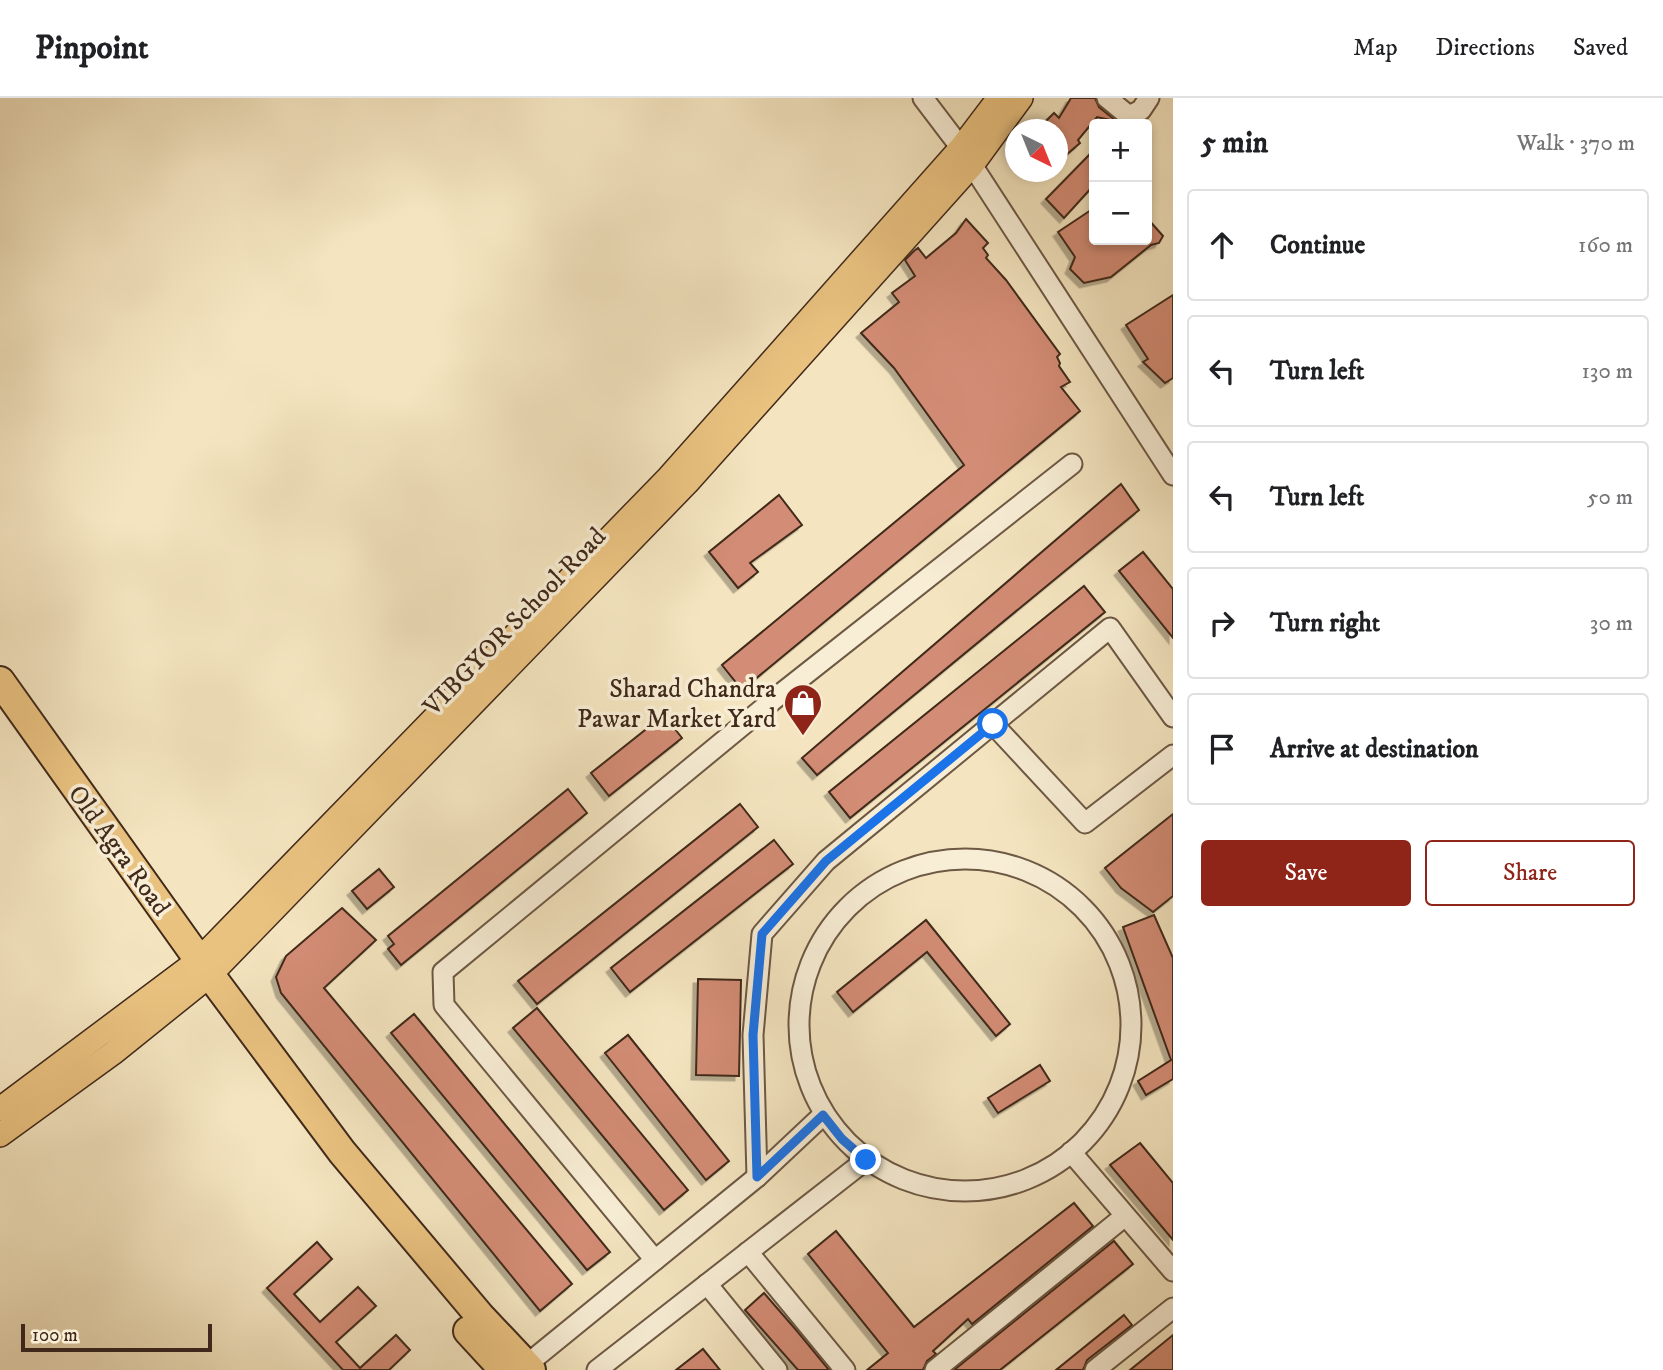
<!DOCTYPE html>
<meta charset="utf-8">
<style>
:root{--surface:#fff;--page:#f2f2f2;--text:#202124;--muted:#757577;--line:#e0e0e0;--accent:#8f2418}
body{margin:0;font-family:"IM FELL DW Pica",serif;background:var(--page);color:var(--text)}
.controls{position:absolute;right:21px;top:21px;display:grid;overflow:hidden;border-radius:7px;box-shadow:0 4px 10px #0003}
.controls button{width:63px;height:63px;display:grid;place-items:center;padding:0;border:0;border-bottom:2px solid var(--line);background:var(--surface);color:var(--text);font:35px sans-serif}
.compass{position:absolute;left:1005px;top:21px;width:63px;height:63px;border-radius:50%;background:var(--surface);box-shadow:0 4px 10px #0003;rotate:137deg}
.scale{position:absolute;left:21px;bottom:18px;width:191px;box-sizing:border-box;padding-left:7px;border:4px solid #40291a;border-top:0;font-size:19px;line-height:24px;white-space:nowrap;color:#40291a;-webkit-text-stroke:5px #f8eed6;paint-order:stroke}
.stop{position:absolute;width:21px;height:21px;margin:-16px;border:5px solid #1a73e8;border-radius:50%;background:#fff}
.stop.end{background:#1a73e8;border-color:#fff;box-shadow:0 2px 7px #0008}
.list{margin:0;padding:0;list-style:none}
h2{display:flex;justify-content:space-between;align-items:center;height:91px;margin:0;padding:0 28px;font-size:30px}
h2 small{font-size:23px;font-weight:400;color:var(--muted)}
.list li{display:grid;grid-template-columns:46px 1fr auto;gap:21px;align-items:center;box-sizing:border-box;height:112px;margin:0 14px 14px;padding:0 14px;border:2px solid var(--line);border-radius:7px}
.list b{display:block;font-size:26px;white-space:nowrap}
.list em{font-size:23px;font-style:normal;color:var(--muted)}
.actions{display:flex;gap:14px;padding:21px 28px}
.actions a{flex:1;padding:16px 0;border:2px solid var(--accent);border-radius:7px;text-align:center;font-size:24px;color:var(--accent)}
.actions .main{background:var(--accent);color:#fff}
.icon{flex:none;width:38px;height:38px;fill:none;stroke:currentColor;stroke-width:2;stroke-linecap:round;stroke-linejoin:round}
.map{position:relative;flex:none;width:1173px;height:1272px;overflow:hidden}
header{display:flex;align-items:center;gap:42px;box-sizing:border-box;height:98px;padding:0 35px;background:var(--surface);border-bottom:2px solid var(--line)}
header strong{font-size:33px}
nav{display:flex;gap:38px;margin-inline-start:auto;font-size:24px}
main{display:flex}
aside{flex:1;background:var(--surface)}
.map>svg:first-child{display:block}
.building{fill:#d38c74;stroke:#40291a;stroke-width:2;filter:url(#shadow)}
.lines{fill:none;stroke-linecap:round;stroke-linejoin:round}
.minor-casing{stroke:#6d5844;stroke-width:23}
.major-casing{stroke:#40291a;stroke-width:26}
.highway-casing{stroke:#40291a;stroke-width:32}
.minor{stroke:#f8eed6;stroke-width:19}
.major{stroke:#eac280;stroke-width:23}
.highway{stroke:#eac280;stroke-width:28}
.route{stroke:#1a73e8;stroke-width:9}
.labels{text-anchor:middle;stroke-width:7;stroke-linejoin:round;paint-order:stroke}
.street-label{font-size:26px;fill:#40291a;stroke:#f8eed6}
.poi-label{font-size:26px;fill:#40291a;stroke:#f8eed6;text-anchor:end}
</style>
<header>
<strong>Pinpoint</strong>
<nav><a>Map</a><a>Directions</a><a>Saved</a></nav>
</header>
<main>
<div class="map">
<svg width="1173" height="1272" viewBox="0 0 1173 1272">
<defs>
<filter id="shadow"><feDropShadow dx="-4.5" dy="4.5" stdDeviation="0" flood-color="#0004"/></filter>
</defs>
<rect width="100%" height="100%" fill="#f4e5c0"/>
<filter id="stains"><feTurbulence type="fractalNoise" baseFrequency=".00286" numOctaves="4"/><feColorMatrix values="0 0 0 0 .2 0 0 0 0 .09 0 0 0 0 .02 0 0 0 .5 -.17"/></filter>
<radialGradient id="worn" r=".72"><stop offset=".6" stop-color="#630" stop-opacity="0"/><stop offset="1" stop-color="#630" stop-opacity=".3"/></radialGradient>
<!-- building -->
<g class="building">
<polygon points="1071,0 1095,0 1099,9 1120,26 1113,26 1110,22 1097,19 1078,42 1080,45 1058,64 1058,32 1037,32 1054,15 1059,20"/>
<polygon points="1094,52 1094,87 1064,120 1046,101"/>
<polygon points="1094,110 1094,142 1147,142 1147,120 1163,138 1159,145 1151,147 1111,179 1084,185 1070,171 1075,159 1058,134"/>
<polygon points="966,121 988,145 983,150 988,157 986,160 1006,182 1060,256 1057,259 1060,265 1059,268 1070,284 1061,289 1080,313 742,592 722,567 964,367 894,270 861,235 899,204 892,195 915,178 905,162 914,153 918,150 926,160 956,135"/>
<polygon points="1173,197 1173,280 1165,285 1143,264 1148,261 1126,227"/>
<polygon points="1121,386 1139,412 817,677 802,660"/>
<polygon points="779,397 802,427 750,465 758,474 738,490 709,454"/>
<polygon points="1143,454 1173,491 1173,540 1119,473"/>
<polygon points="1084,488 1105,514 850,720 829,694"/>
<polygon points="664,617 682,640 609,698 591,675"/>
<polygon points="568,691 587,715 401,867 388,851 394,846 388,838"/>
<polygon points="740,706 758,729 537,906 518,883"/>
<polygon points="1173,716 1173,798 1153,814 1121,790 1105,770"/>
<polygon points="774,742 793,766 630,894 611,870"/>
<polygon points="379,771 394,789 367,811 352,793"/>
<polygon points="342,810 376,842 324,890 572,1186 540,1213 281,895 276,879 286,858"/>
<polygon points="1154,817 1173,860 1173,981 1146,997 1138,983 1171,962 1123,829"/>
<polygon points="926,822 1010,926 996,938 927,854 853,914 837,894"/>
<polygon points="698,881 741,882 739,978 696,977"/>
<polygon points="537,910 688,1092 664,1112 513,930"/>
<polygon points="414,916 610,1154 587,1172 391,935"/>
<polygon points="628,937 729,1063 706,1082 605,955"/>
<polygon points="1040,967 1050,983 998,1015 988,1000"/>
<polygon points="1140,1045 1173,1085 1173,1142 1110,1067"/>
<polygon points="1074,1105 1093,1128 972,1226 968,1221 933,1253 936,1256 927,1263 923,1272 867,1272 888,1255 808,1156 836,1133 914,1229"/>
<polygon points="1114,1143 1133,1166 1000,1272 954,1272"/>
<polygon points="317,1144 332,1161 294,1196 320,1224 358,1189 376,1208 336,1244 360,1270 396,1237 410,1252 389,1272 343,1272 267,1190"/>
<polygon points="764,1195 797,1233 829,1272 798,1272 745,1212"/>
<polygon points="1124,1217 1132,1227 1087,1262 1083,1272 1056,1272"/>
<polygon points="1173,1237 1173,1272 1130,1272"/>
<polygon points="703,1251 720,1272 676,1272"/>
</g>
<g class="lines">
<defs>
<g id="minor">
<polyline points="923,0 961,50 1173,377"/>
<polyline points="1107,0 1129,18 1141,12 1149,0"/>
<polyline points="993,626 1085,725 1173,657"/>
<circle cx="965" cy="927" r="166"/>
<polyline points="1071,1054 1173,1173"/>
<polyline points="757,1079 753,937 762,836 826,763 1110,530 1173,619"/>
<polyline points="748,1154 845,1272"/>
<polyline points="655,1162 444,907 443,874 783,594 1072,366"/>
<polyline points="707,1186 777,1272"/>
<polyline points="520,1272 757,1079 823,1017"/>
<polyline points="597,1272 866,1062"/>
<polyline points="935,1272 1125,1118"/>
<polyline points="1095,1272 1173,1210"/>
</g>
<g id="major">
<polyline points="0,1011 199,862 669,379 961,50 999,0"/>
<polyline points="0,1037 113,955 210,877 687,385 972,67 1021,0"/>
</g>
<g id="highway">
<polyline points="0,583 199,862 342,1054 480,1218 531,1272"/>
<polyline points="468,1233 504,1272"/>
</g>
</defs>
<!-- minor casing -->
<use href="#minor" class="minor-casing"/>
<!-- major casing -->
<use href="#major" class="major-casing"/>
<!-- highway casing -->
<use href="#highway" class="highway-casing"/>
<!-- minor -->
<use href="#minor" class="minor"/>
<!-- major -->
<use href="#major" class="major"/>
<!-- highway -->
<use href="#highway" class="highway"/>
</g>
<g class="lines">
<!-- route -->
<polyline class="route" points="866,1062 842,1041 823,1017 757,1079 753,937 762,836 826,763 993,626"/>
</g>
<!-- icons -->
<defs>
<symbol id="shop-pin" viewBox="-11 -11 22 30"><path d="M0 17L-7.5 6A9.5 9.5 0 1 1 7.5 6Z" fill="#8f2418" stroke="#f8eed6"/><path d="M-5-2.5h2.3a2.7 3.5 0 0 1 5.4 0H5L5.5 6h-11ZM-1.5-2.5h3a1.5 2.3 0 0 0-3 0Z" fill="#fff"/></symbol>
</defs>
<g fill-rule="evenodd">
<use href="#shop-pin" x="781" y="583" width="44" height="60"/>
</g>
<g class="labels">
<!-- street labels -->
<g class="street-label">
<text transform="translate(514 523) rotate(-46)" y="9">VIBGYOR School Road</text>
<text transform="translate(120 752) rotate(54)" y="9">Old Agra Road</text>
</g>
<!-- poi labels -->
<g class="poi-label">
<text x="776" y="599">Sharad Chandra<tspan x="776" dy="30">Pawar Market Yard</tspan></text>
</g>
</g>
<rect width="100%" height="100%" filter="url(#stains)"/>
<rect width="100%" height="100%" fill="url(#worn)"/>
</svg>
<div class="controls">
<button>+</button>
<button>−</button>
</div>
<svg class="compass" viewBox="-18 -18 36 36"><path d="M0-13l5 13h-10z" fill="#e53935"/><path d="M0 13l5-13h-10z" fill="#757577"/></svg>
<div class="scale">100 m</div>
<div class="stop" style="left:993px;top:626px"></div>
<div class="stop end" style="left:866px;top:1062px"></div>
</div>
<aside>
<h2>5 min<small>Walk · 370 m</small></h2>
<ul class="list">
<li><svg class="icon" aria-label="ahead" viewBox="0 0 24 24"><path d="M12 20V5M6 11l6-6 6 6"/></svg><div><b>Continue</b></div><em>160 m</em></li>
<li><svg class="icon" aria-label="left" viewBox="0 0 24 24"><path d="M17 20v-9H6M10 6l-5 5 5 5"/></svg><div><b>Turn left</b></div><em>130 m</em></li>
<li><svg class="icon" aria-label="left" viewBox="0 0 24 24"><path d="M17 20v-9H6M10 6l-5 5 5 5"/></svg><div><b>Turn left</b></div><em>50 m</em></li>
<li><svg class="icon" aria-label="right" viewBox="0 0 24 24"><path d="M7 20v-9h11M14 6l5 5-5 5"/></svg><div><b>Turn right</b></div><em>30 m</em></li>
<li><svg class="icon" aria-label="arrive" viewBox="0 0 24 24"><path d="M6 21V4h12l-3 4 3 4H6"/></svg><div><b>Arrive at destination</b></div></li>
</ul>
<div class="actions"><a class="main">Save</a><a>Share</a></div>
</aside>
</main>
